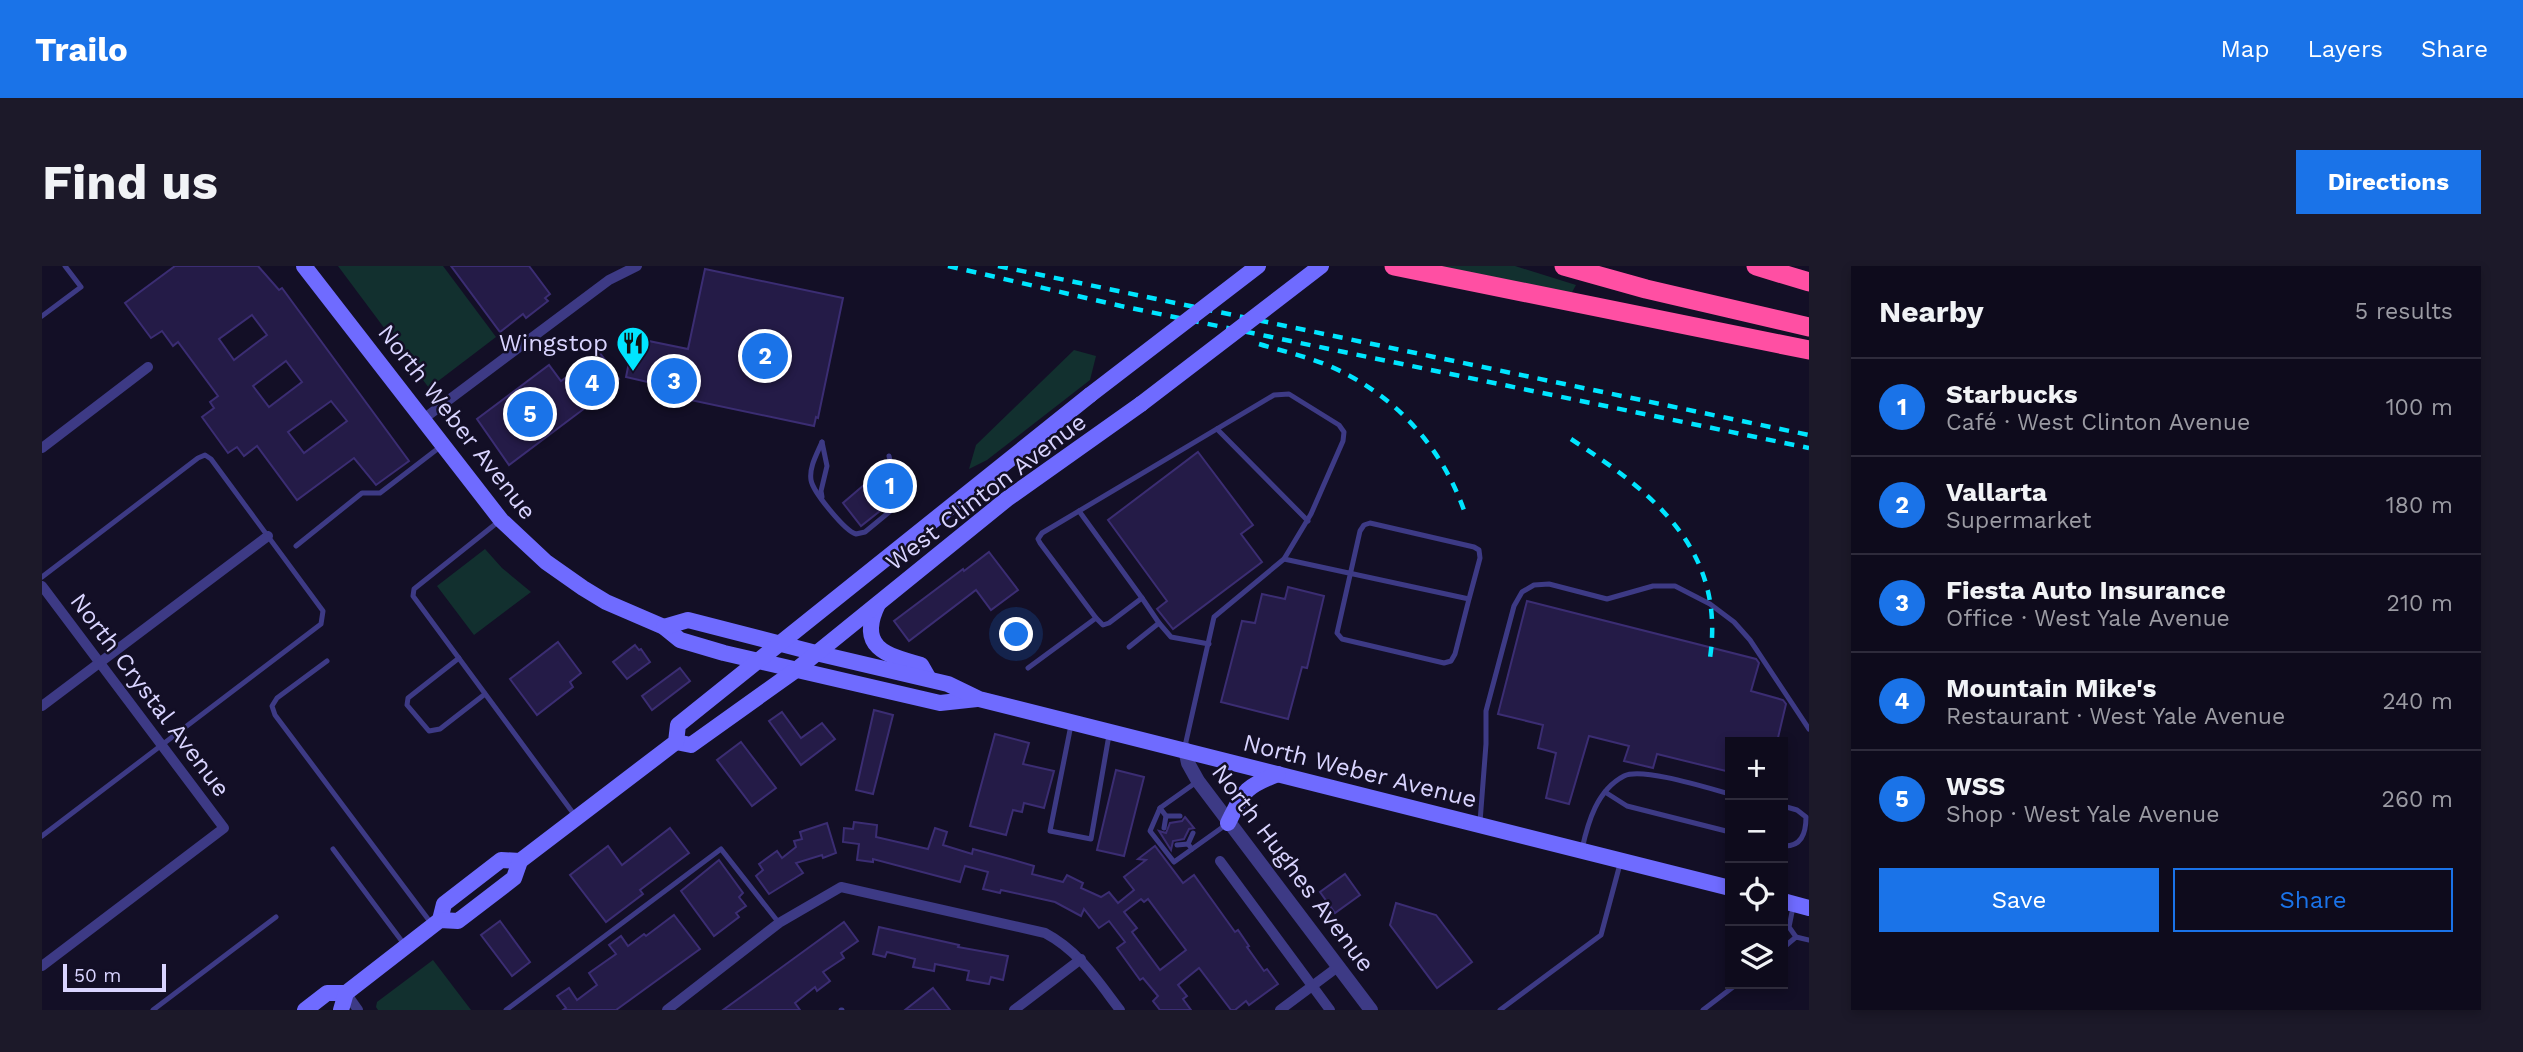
<!DOCTYPE html>
<meta charset="utf-8">
<style>
:root{--surface:#0e0b1c;--page:#1c1929;--text:#f1f3f6;--muted:#9b9ba3;--line:#2e2b3b;--accent:#1a73e8}
body{margin:0;font-family:"Work Sans",sans-serif;background:var(--page);color:var(--text)}
.controls{position:absolute;right:21px;bottom:21px;display:grid;overflow:hidden;border-radius:0px;box-shadow:0 4px 10px #0003}
.controls button{width:63px;height:63px;display:grid;place-items:center;padding:0;border:0;border-bottom:2px solid var(--line);background:var(--surface);color:var(--text);font:35px sans-serif}
.scale{position:absolute;left:21px;bottom:18px;width:103px;box-sizing:border-box;padding-left:7px;border:4px solid #d9d4ff;border-top:0;font-size:19px;line-height:24px;white-space:nowrap;color:#d9d4ff;-webkit-text-stroke:5px #130f26;paint-order:stroke}
.you{position:absolute;left:975px;top:369px;width:24px;height:24px;margin:-18px;border:5px solid #fff;border-radius:50%;background:#1a73e8;box-shadow:0 0 0 10px #1a73e833}
.badge{display:grid;place-items:center;width:46px;height:46px;border-radius:50%;background:var(--accent);color:#fff;font-size:23px;font-weight:700}
.pin{position:absolute;translate:-50% -50%;border:4px solid #fff;box-shadow:0 2px 7px #0006}
.list{margin:0;padding:0;list-style:none}
h2{display:flex;justify-content:space-between;align-items:center;height:91px;margin:0;padding:0 28px;font-size:30px}
h2 small{font-size:23px;font-weight:400;color:var(--muted)}
.list li{display:grid;grid-template-columns:46px 1fr auto;gap:21px;align-items:center;box-sizing:border-box;height:98px;padding:0 28px;border-top:2px solid var(--line)}
.list b{display:block;font-size:26px;white-space:nowrap}
.list p{margin:0;font-size:23px;white-space:nowrap;color:var(--muted)}
.list em{font-size:23px;font-style:normal;color:var(--muted)}
.actions{display:flex;gap:14px;padding:21px 28px}
.actions a{flex:1;padding:16px 0;border:2px solid var(--accent);border-radius:0px;text-align:center;font-size:24px;color:var(--accent)}
.actions .main{background:var(--accent);color:#fff}
.icon{flex:none;width:38px;height:38px;fill:none;stroke:currentColor;stroke-width:2;stroke-linecap:round;stroke-linejoin:round}
.map{position:relative;flex:none;width:1767px;height:744px;overflow:hidden;border-radius:0px}
header{display:flex;align-items:center;gap:42px;box-sizing:border-box;height:98px;padding:0 35px;background:var(--accent);color:#fff}
header strong{font-size:33px}
nav{display:flex;gap:38px;margin-inline-start:auto;font-size:24px}
.intro{display:flex;align-items:center;justify-content:space-between;box-sizing:border-box;height:168px;padding:0 42px}
h1{margin:0;font-size:49px}
.button{padding:18px 32px;border-radius:0px;background:var(--accent);color:#fff;font-size:24px;font-weight:700}
main{display:flex;gap:42px;padding:0 42px}
aside{flex:1;background:var(--surface);border-radius:0px;box-shadow:0 4px 10px #0003}
.map>svg:first-child{display:block}
.green{fill:#12302f}
.building{fill:#241b47;stroke:#3b2d73;stroke-width:2;fill-rule:evenodd}
.lines{fill:none;stroke-linecap:round;stroke-linejoin:round}
.path{stroke:#2fb8b0;stroke-width:2.5;stroke-dasharray:3.5 5;stroke-linecap:butt}
.service{stroke:#3d3a85;stroke-width:5}
.minor{stroke:#3d3a85;stroke-width:10}
.tertiary{stroke:#3d3a85;stroke-width:14}
.secondary{stroke:#6f6bff;stroke-width:16}
.motorway{stroke:#ff4fa3;stroke-width:19}
.rail{stroke:#00e5ff;stroke-width:4.5;stroke-dasharray:10 9;stroke-linecap:butt}
.secondary-bridge{stroke:#6f6bff;stroke-width:16}
.labels{text-anchor:middle;stroke-width:5;stroke-linejoin:round;paint-order:stroke}
.poi-label{font-size:24px;fill:#d9d4ff;stroke:#130f26;text-anchor:end}
.street-label{font-size:24px;fill:#d9d4ff;stroke:#130f26}
</style>
<header>
<strong>Trailo</strong>
<nav><a>Map</a><a>Layers</a><a>Share</a></nav>
</header>
<div class="intro"><h1>Find us</h1><a class="button">Directions</a></div>
<main>
<div class="map">
<svg width="1767" height="744" viewBox="0 0 1767 744">
<rect width="100%" height="100%" fill="#130f26"/>
<!-- green -->
<g class="green">
<polygon points="296,0 401,0 454,71 387,122"/>
<polygon points="1394,0 1473,0 1534,19 1529,28"/>
<polygon points="1032,84 1054,90 1048,114 945,194 927,203 934,179"/>
<polygon points="443,283 460,302 489,326 432,369 395,320"/>
<polygon points="391,694 429,744 336,744 334,741 335,736"/>
</g>
<!-- building -->
<g class="building">
<path d="M133,0H216L237,24L240,22L367,195L334,219L312,192L255,234L215,180L202,190L195,181L186,187L160,151L172,142L168,136L176,130L136,76L131,80L120,65L109,72L83,37ZM210,49L225,69L192,94L177,73ZM244,95L260,116L227,141L211,120ZM289,135L305,155L262,187L246,166Z"/>
<polygon points="409,0 487,0 508,28 503,32 506,35 484,52 481,48 458,66"/>
<polygon points="663,3 801,32 776,152 774,151 772,160 639,132 640,124 584,111 592,72 646,83"/>
<polygon points="558,87 577,113 565,122 567,124 467,199 435,153 507,99 519,115"/>
<polygon points="1156,186 1211,259 1199,268 1220,296 1131,363 1115,343 1125,335 1066,254"/>
<polygon points="845,206 857,230 819,260 801,237 830,212 833,215"/>
<polygon points="947,286 976,324 949,344 934,324 867,375 852,355 921,303 922,305"/>
<polygon points="1246,321 1282,330 1265,402 1260,401 1246,453 1179,436 1200,355 1213,357 1220,328 1243,333"/>
<polygon points="1485,335 1714,393 1717,397 1709,425 1741,434 1744,438 1735,476 1688,476 1688,506 1615,488 1611,502 1582,495 1587,480 1547,470 1527,538 1504,532 1514,487 1496,482 1501,459 1456,448"/>
<polygon points="516,376 539,407 528,416 531,421 495,449 468,413"/>
<polygon points="593,379 597,384 599,383 608,396 585,413 571,396"/>
<polygon points="638,402 648,415 610,444 600,430"/>
<polygon points="832,444 851,449 831,528 814,524"/>
<polygon points="740,446 759,472 780,457 793,473 759,499 727,455"/>
<polygon points="953,468 987,477 981,498 1012,505 1002,542 982,537 980,546 971,544 964,569 928,560"/>
<polygon points="699,476 734,522 710,540 675,494"/>
<polygon points="1074,504 1102,511 1082,590 1055,584"/>
<polygon points="1143,551 1152,562 1147,563 1142,573 1131,575 1129,584 1117,565 1124,567 1128,557 1140,555"/>
<path d="M812,556L835,559L834,571L886,583L893,562L905,566L901,579L930,588L931,583L968,593L992,600L990,608L1021,616L1025,609L1041,617L1039,622L1059,631L1067,626L1076,637L1092,624L1082,611L1104,594L1096,593L1113,580L1141,617L1152,609L1193,666L1196,664L1207,680L1205,681L1222,705L1225,703L1236,718L1207,739L1204,735L1193,744H1189L1157,702L1136,719L1145,730L1141,733L1149,744H1118L1111,735L1116,730L1101,712L1098,714L1075,682L1083,676L1067,655L1057,662L1042,643L1039,650L1013,636L959,624L958,627L941,623L946,606L923,600L918,616L831,593V596L815,594L817,578L801,576L802,562L811,563ZM1099,633L1102,636L1106,633L1144,684L1118,704L1090,666L1095,662L1082,646Z"/>
<polygon points="785,557 794,587 781,592 780,589 754,597 761,607 727,628 714,610 721,604 717,598 735,585 740,592 754,581 752,575 760,573 758,566"/>
<polygon points="628,562 647,587 598,624 601,628 564,656 528,609 566,580 580,599"/>
<polygon points="677,594 701,627 697,631 704,640 694,647 697,651 672,670 639,625"/>
<polygon points="1303,608 1318,629 1293,647 1278,626"/>
<polygon points="1354,637 1394,649 1430,696 1395,722 1348,659"/>
<polygon points="632,649 658,683 574,744 521,744 524,742 515,730 527,722 535,734 555,719 547,707 574,688 567,679 579,670 586,680 602,668 604,670"/>
<polygon points="458,655 488,696 470,710 439,669"/>
<polygon points="802,656 816,675 799,687 802,692 781,706 788,715 775,725 773,721 753,737 758,744 681,744"/>
<polygon points="837,661 917,679 916,681 966,690 961,714 949,711 947,718 925,714 927,705 893,698 892,705 871,701 873,693 845,686 843,691 831,688"/>
<polygon points="891,722 908,744 863,744"/>
</g>
<g class="lines">
<!-- path -->
<polyline class="path" points="1187,521 1188,516"/>
<!-- service -->
<g class="service">
<polyline points="0,50 39,21 23,0"/>
<polyline points="1175,163 1266,255"/>
<path d="M780,176C775,188 767,201 769,214C771,226 803,265 814,268L823,266L863,233L861,222L851,208L847,190"/>
<polyline points="780,231 779,225 785,200 780,176"/>
<polyline points="1037,245 1100,332 1067,357 1061,359 1054,352"/>
<polyline points="456,256 372,323 371,330 534,551"/>
<polyline points="254,280 320,227 338,227 398,181"/>
<polyline points="1242,293 1427,333 1413,388 1409,395 1402,397 1300,373 1295,367 1318,265 1322,259 1328,257 1432,281 1437,284 1438,292 1427,333"/>
<polyline points="0,311 156,192 163,189 169,193 281,345 279,358 0,570"/>
<polyline points="1100,332 1117,357"/>
<polyline points="1087,381 1117,357 1129,371 1167,378"/>
<polyline points="417,392 366,432 365,439 387,465 398,463 443,428"/>
<polyline points="285,395 235,432 230,440 233,449 389,657"/>
<polyline points="986,402 1054,352 998,277 996,273 1000,267 1232,129 1247,128 1297,159 1302,166 1301,175 1269,248 1242,293 1172,351 1143,480"/>
<polyline points="1029,459 1008,565 1049,573 1067,469"/>
<polyline points="1156,515 1118,542 1108,565 1132,596 1185,558"/>
<polyline points="1563,526 1585,540 1688,566"/>
<path d="M1741,540L1755,544L1764,551C1764,568 1759,581 1741,580"/>
<polyline points="1118,542 1124,550 1122,562"/>
<polyline points="1124,550 1138,550"/>
<polyline points="1438,556 1444,478 1444,445 1472,340 1480,326 1492,319 1507,318 1565,333 1611,320 1633,320 1668,338 1692,356 1708,374 1767,463"/>
<polyline points="1146,578 1151,567"/>
<polyline points="1135,579 1146,578 1150,583"/>
<polyline points="291,583 362,678"/>
<path d="M1540,583C1546,556 1555,524 1582,510C1600,501 1666,522 1688,528"/>
<polyline points="1751,641 1747,661 1754,671"/>
<polyline points="1741,682 1754,671 1767,674"/>
<polyline points="111,744 234,651"/>
<polyline points="464,744 679,583 737,657"/>
<polyline points="799,744 800,744"/>
<polyline points="1458,744 1559,669 1578,598"/>
<polyline points="1661,744 1695,718"/>
</g>
<!-- minor -->
<g class="minor">
<polyline points="380,154 567,14 595,0"/>
<polyline points="0,182 106,101"/>
<polyline points="0,320 182,562 0,700"/>
<polyline points="0,440 226,270"/>
<polyline points="1178,595 1288,744"/>
<polyline points="304,727 316,744"/>
<path d="M625,744L737,657L799,621L1003,667C1037,685 1055,714 1078,744"/>
<polyline points="972,744 1039,693"/>
<polyline points="1238,744 1297,700"/>
</g>
<!-- tertiary -->
<polyline class="tertiary" points="1143,483 1146,497 1156,515 1329,744"/>
<!-- secondary -->
<g class="secondary">
<polyline points="262,0 459,254 504,296 541,322 564,336 622,361 638,374 682,387 898,437 935,433"/>
<path d="M836,338C815,381 843,389 879,399L887,413"/>
<polyline points="622,361 646,354 774,387 906,418 937,433 1688,622"/>
<polyline points="634,476 649,479 754,404 965,233 1099,138"/>
<path d="M1186,557C1202,525 1202,521 1236,508"/>
<polyline points="1741,635 1767,642"/>
<polyline points="398,654 402,638 459,594 478,595"/>
<polyline points="263,744 285,727 304,727"/>
<polyline points="299,744 304,727 398,654 416,655 472,612 478,595 634,476 636,459 1048,129"/>
</g>
<!-- motorway -->
<g class="motorway">
<polyline points="1352,0 1767,84"/>
<polyline points="1522,0 1604,23 1767,61"/>
<polyline points="1714,0 1767,16"/>
</g>
<!-- rail -->
<g class="rail">
<polyline points="906,0 1079,40 1767,182"/>
<polyline points="956,0 1767,169"/>
<path d="M1217,78C1240,85 1263,90 1285,99C1352,127 1401,181 1424,250"/>
<path d="M1529,173C1610,226 1684,283 1668,392"/>
</g>
<!-- secondary-bridge -->
<g class="secondary-bridge">
<polyline points="1048,129 1216,0"/>
<polyline points="1099,138 1279,0"/>
</g>
</g>
<!-- icons -->
<defs>
<symbol id="restaurant-pin" viewBox="-11 -11 22 30"><path d="M0 17L-7.5 6A9.5 9.5 0 1 1 7.5 6Z" fill="#00e5ff" stroke="#130f26"/><path d="M-5-6h1v4h1v-4h1v4h1v-4h1v5L-1.5 .5V6h-2V.5L-5-1ZM5-6V6H3V1.5H1.5Q1.5-4 5-6Z" fill="#111"/></symbol>
</defs>
<g fill-rule="evenodd">
<use href="#restaurant-pin" x="572" y="58" width="38" height="52"/>
</g>
<g class="labels">
<!-- poi labels -->
<g class="poi-label">
<text x="566" y="85">Wingstop</text>
</g>
<!-- street labels -->
<g class="street-label">
<text transform="translate(415 156) rotate(52)" y="8">North Weber Avenue</text>
<text transform="translate(944 226) rotate(-37)" y="8">West Clinton Avenue</text>
<text transform="translate(108 429) rotate(53)" y="8">North Crystal Avenue</text>
<text transform="translate(1318 505) rotate(14)" y="8">North Weber Avenue</text>
<text transform="translate(1251 602) rotate(53)" y="8">North Hughes Avenue</text>
</g>
</g>
</svg>
<div class="controls">
<button>+</button>
<button>−</button>
<button><svg class="icon" aria-label="locate" viewBox="0 0 24 24"><circle cx="12" cy="12" r="6"/><path d="M12 2v4M12 18v4M2 12h4M18 12h4"/></svg></button>
<button><svg class="icon" aria-label="layers" viewBox="0 0 24 24"><path d="M12 4l9 5-9 5-9-5zM3 14l9 5 9-5"/></svg></button>
</div>
<div class="scale">50 m</div>
<div class="you"></div>
<div class="pin badge" style="left:848px;top:220px">1</div>
<div class="pin badge" style="left:723px;top:90px">2</div>
<div class="pin badge" style="left:632px;top:115px">3</div>
<div class="pin badge" style="left:550px;top:117px">4</div>
<div class="pin badge" style="left:488px;top:148px">5</div>
</div>
<aside>
<h2>Nearby<small>5 results</small></h2>
<ul class="list">
<li><span class="badge">1</span><div><b>Starbucks</b><p>Café · West Clinton Avenue</p></div><em>100 m</em></li>
<li><span class="badge">2</span><div><b>Vallarta</b><p>Supermarket</p></div><em>180 m</em></li>
<li><span class="badge">3</span><div><b>Fiesta Auto Insurance</b><p>Office · West Yale Avenue</p></div><em>210 m</em></li>
<li><span class="badge">4</span><div><b>Mountain Mike's</b><p>Restaurant · West Yale Avenue</p></div><em>240 m</em></li>
<li><span class="badge">5</span><div><b>WSS</b><p>Shop · West Yale Avenue</p></div><em>260 m</em></li>
</ul>
<div class="actions"><a class="main">Save</a><a>Share</a></div>
</aside>
</main>
